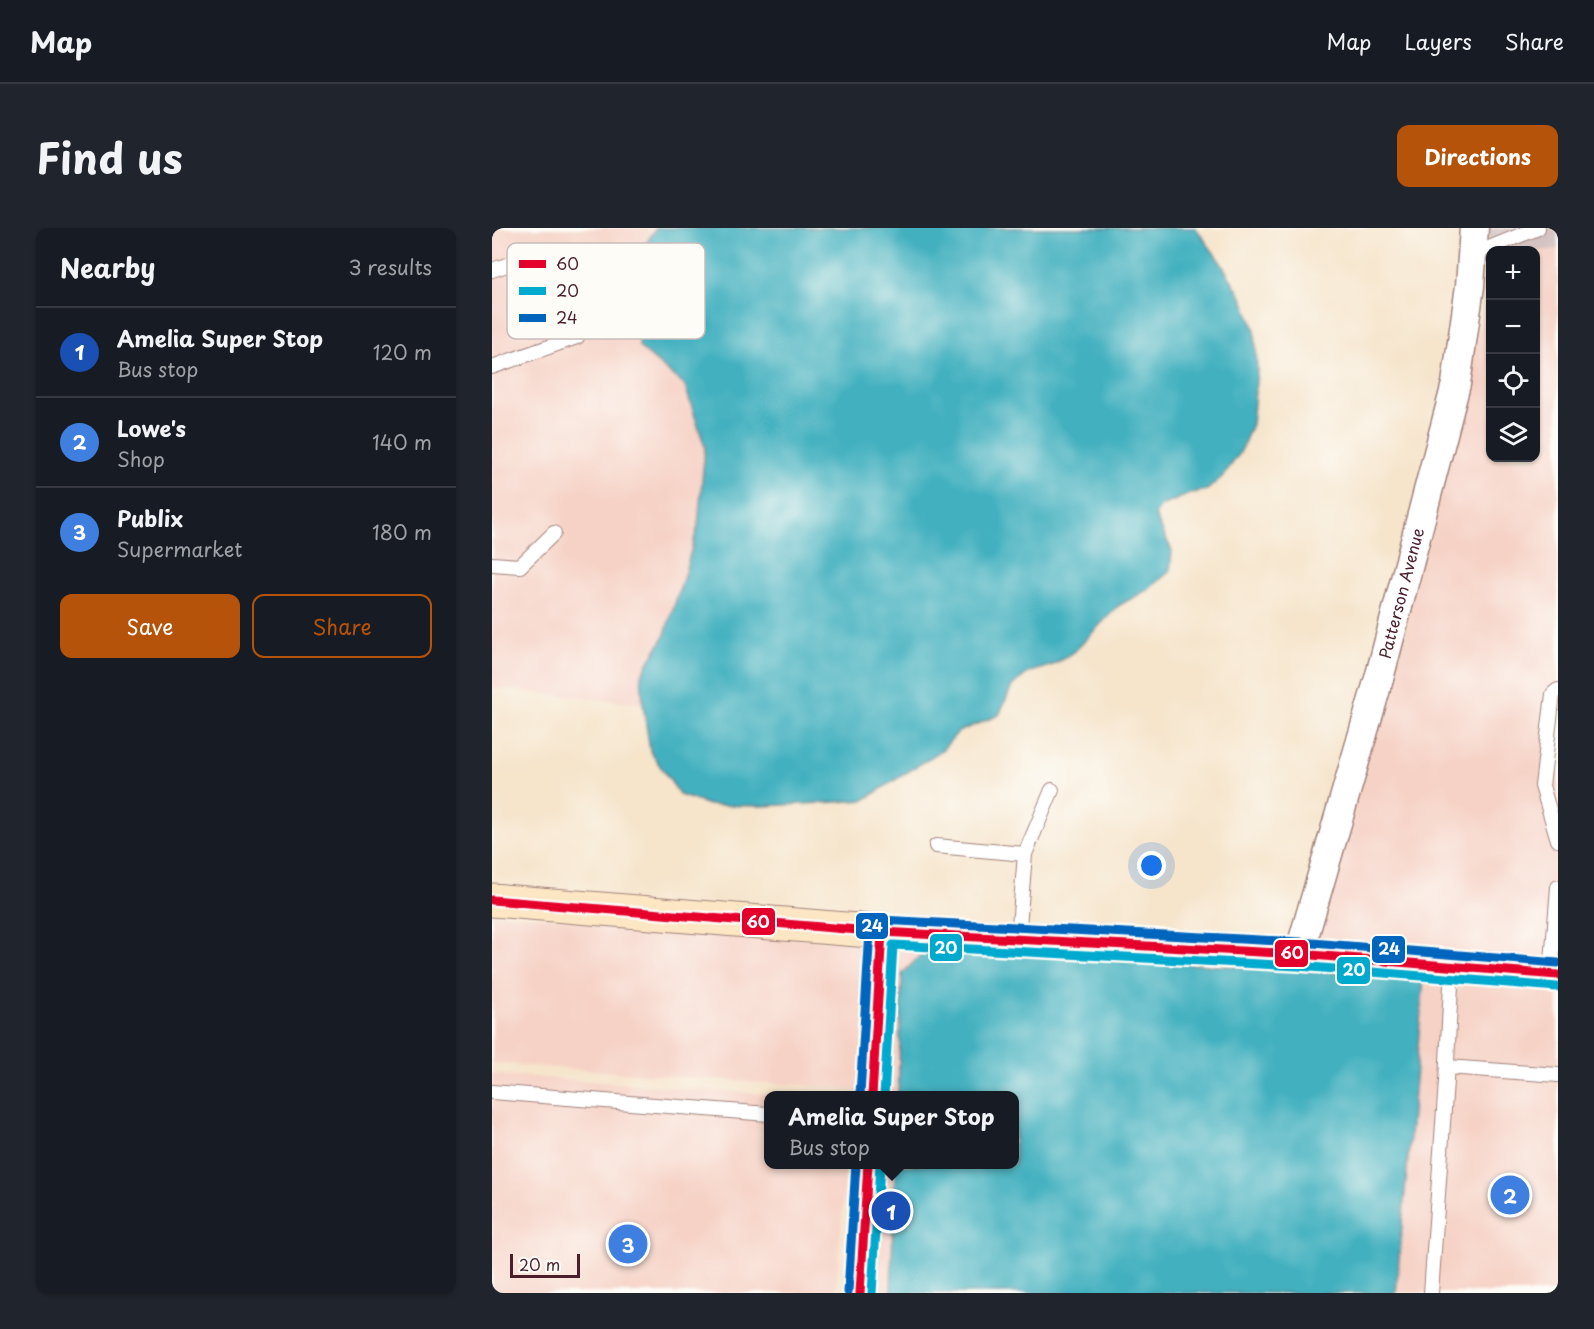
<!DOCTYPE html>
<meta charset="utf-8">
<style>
:root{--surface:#171b24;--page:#20242c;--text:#f1f3f6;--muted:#9ea1a6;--line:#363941;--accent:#b45309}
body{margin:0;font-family:"Playpen Sans",sans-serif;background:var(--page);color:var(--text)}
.controls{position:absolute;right:18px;top:18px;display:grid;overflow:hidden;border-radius:12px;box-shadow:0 2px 4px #0004}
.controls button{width:54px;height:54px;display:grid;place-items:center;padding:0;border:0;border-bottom:2px solid var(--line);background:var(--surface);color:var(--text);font:30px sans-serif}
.scale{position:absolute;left:18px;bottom:15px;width:70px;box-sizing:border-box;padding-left:6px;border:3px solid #4a1f2b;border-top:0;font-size:16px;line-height:21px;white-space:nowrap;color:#4a1f2b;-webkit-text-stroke:4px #fdfcf7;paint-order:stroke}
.you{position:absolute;left:660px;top:638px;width:21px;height:21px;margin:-15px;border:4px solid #fff;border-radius:50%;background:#1a73e8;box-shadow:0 0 0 9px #1a73e833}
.badge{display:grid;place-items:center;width:39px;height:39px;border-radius:50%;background:var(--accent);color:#fff;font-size:20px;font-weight:700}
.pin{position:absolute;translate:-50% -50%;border:3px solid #fff;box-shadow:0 2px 6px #0006}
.popup{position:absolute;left:272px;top:863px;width:255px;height:78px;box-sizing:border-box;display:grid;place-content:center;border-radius:12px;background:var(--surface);filter:drop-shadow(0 2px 4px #0005);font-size:20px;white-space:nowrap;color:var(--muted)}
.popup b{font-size:22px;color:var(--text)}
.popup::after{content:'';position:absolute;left:50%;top:100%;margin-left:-12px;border:12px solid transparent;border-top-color:var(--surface)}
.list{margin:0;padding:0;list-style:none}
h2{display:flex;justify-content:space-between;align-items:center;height:78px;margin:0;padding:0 24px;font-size:26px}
h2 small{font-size:20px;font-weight:400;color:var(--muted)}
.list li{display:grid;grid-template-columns:39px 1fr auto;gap:18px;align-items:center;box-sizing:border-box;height:90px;padding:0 24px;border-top:2px solid var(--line)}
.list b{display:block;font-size:22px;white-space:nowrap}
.list p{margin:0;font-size:20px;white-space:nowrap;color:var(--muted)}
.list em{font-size:20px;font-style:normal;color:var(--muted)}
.actions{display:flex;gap:12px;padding:18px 24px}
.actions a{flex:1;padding:14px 0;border:2px solid var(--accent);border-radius:12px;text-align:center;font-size:21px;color:var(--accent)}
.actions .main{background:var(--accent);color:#fff}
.icon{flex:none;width:33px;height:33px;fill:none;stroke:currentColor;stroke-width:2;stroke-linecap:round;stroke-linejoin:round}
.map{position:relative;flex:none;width:1066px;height:1065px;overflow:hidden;border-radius:12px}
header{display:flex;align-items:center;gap:36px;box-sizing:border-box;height:84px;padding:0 30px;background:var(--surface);border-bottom:2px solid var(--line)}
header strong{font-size:28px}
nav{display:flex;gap:33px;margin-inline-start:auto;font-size:21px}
.intro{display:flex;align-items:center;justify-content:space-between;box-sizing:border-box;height:144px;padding:0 36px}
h1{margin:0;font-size:42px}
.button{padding:15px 27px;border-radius:12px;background:var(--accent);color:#fff;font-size:21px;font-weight:700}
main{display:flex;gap:36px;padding:0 36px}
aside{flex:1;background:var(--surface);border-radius:12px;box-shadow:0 2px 4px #0004}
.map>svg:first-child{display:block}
.built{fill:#f6d1c5}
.industrial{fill:#d1bfbf}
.water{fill:#43b0bf;stroke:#466875;stroke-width:1.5}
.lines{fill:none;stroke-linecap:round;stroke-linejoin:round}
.lane-casing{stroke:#a0827b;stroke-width:16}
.street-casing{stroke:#a0827b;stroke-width:31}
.secondary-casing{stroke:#a0827b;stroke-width:35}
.lane{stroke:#fff;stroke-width:14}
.street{stroke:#fff;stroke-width:28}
.secondary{stroke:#fce6c4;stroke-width:33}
.bus-1-casing{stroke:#fdfcf7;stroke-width:14}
.bus-2-casing{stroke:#fdfcf7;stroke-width:14}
.bus-3-casing{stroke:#fdfcf7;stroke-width:14}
.bus-1{stroke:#e4002b;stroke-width:9}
.bus-2{stroke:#00a9ce;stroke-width:9}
.bus-3{stroke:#0065bd;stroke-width:9}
.labels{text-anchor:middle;stroke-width:5;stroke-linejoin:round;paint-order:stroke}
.street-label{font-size:16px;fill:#4a1f2b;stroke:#fdfcf7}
.key{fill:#fdfcf7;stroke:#c7baba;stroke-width:1.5}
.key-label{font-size:16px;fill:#4a1f2b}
.line-badge{stroke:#fdfcf7;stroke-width:2}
.badge-label{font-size:16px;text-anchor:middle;font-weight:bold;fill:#fff}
</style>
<header>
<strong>Map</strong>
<nav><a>Map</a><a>Layers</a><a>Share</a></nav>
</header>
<div class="intro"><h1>Find us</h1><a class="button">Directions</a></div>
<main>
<aside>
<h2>Nearby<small>3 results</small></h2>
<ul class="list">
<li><span class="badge" style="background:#1a4fb4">1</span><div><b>Amelia Super Stop</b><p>Bus stop</p></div><em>120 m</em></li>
<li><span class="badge" style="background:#3f7fe0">2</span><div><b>Lowe's</b><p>Shop</p></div><em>140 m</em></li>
<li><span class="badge" style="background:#3f7fe0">3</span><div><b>Publix</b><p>Supermarket</p></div><em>180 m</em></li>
</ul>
<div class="actions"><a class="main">Save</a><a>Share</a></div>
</aside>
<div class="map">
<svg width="1066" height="1065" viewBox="0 0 1066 1065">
<rect width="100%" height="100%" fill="#fdfcf7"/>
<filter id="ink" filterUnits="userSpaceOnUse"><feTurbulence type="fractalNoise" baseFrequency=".0167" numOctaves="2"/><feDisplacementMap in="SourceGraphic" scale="12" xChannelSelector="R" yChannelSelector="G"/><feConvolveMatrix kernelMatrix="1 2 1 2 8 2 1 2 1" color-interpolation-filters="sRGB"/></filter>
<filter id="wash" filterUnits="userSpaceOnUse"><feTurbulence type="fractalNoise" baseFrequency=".008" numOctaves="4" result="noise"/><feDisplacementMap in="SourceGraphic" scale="24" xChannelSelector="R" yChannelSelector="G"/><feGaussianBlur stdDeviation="1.35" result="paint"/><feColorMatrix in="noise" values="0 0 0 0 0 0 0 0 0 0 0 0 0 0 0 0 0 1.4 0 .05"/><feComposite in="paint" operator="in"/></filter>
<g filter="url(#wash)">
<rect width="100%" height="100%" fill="#f6e4cb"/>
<!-- built -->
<g class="built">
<polygon points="0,0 164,0 145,30 149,90 147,119 193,158 213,219 206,298 191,351 172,409 149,447 151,476 0,460"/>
<polygon points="1066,21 1066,733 824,714 980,127 995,67 998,45 999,230 1044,230 1044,23"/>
<polygon points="0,685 378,716 365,864 359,861 0,835"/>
<polygon points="401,718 436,720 410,746 406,867 392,868"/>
<polygon points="932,750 1066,760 1066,1065 904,1065"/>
<polygon points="0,846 286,867 276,868 276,936 354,937 344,1065 0,1065"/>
<polygon points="388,937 403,937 399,1065 380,1065"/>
</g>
<!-- industrial -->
<polygon class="industrial" points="994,0 1066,0 1066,21 1044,23 1000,22"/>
<!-- water -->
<g class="water">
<polygon points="164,0 704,0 729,35 751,71 763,102 765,142 760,196 748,225 731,248 715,262 700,265 669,278 663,287 680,323 678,343 657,361 626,378 582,424 561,437 536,445 520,458 507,487 466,504 450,522 372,572 330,575 270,578 217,577 188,567 158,523 151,476 149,447 172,409 191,351 206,298 213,219 193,158 147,119 149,90 145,30"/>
<polygon points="436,720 932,750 904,1065 399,1065 403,937 522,936 522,868 406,867 410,746"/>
</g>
</g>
<g filter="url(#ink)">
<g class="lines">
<defs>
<g id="lane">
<polyline points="980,27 1046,0"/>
<polyline points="0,42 21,35 88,52 85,109 0,139"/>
<polyline points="0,336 28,338 62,305"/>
<polyline points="1066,462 1061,466 1050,558 1066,612"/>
<polyline points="444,618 533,626"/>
<polyline points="526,711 533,626 560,562"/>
<polyline points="1059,746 1066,659"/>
<polyline points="955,839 1066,847"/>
<polyline points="0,864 276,886"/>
<polyline points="939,1065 954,853 960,738"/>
</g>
<g id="street">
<path id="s1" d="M807,726L888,447L964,156L978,58L982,0"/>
</g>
<g id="secondary">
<polyline points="0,672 390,704 807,726 1066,747"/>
<polyline points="380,868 390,704"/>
<polyline points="368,1065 376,936"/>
</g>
</defs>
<!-- lane casing -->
<use href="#lane" class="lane-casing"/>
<!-- street casing -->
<use href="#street" class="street-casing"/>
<!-- secondary casing -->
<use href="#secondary" class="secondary-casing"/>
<!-- lane -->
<use href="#lane" class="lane"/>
<!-- street -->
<use href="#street" class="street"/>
<!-- secondary -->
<use href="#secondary" class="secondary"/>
<defs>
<g id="bus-1">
<polyline points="0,672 390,704 807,726 1066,747"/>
<polyline points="380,868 390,704"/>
<polyline points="368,1065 376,936"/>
</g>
<g id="bus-2">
<polyline points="392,868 401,717 806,738 1065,759"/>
<polyline points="380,1065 388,937"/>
</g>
<g id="bus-3">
<polyline points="368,867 378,702 382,695 388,692 808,714 1066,735"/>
<polyline points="356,1064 364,936"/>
</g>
</defs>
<!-- bus-1 casing -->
<use href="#bus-1" class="bus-1-casing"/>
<!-- bus-2 casing -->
<use href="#bus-2" class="bus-2-casing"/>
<!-- bus-3 casing -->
<use href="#bus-3" class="bus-3-casing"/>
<!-- bus-1 -->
<use href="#bus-1" class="bus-1"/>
<!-- bus-2 -->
<use href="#bus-2" class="bus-2"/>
<!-- bus-3 -->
<use href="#bus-3" class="bus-3"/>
</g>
</g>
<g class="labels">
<!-- street labels -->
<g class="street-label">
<text dy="6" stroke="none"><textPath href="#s1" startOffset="375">Patterson Avenue</textPath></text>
</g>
</g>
<!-- legend -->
<rect x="15" y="15" width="198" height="96" rx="9" class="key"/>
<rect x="27" y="32" width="27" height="8" fill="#e4002b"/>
<rect x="27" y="59" width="27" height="8" fill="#00a9ce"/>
<rect x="27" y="86" width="27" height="8" fill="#0065bd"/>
<g class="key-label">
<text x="64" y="42">60</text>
<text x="64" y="69">20</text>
<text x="64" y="96">24</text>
</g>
<g class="line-badge">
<rect x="249" y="679" width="35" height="29" rx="6" fill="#e4002b"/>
<rect x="363" y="684" width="34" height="28" rx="6" fill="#0065bd"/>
<rect x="437" y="705" width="34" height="29" rx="6" fill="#00a9ce"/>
<rect x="879" y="707" width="35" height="29" rx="6" fill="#0065bd"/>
<rect x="782" y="711" width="35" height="29" rx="6" fill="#e4002b"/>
<rect x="844" y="728" width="35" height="29" rx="6" fill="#00a9ce"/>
</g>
<g class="badge-label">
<text x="266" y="700">60</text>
<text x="380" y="704">24</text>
<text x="454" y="726">20</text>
<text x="897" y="727">24</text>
<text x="800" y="731">60</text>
<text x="862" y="748">20</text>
</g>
</svg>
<div class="controls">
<button>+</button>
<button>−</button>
<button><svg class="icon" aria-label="locate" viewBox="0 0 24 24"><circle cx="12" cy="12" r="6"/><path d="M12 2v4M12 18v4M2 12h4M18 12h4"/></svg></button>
<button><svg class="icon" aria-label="layers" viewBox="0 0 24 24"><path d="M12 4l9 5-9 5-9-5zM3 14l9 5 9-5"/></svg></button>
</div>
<div class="scale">20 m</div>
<div class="you"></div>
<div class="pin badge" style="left:399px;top:983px;background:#1a4fb4">1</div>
<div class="popup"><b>Amelia Super Stop</b>Bus stop</div>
<div class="pin badge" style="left:1018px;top:967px;background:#3f7fe0">2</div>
<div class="pin badge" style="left:136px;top:1016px;background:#3f7fe0">3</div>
</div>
</main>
